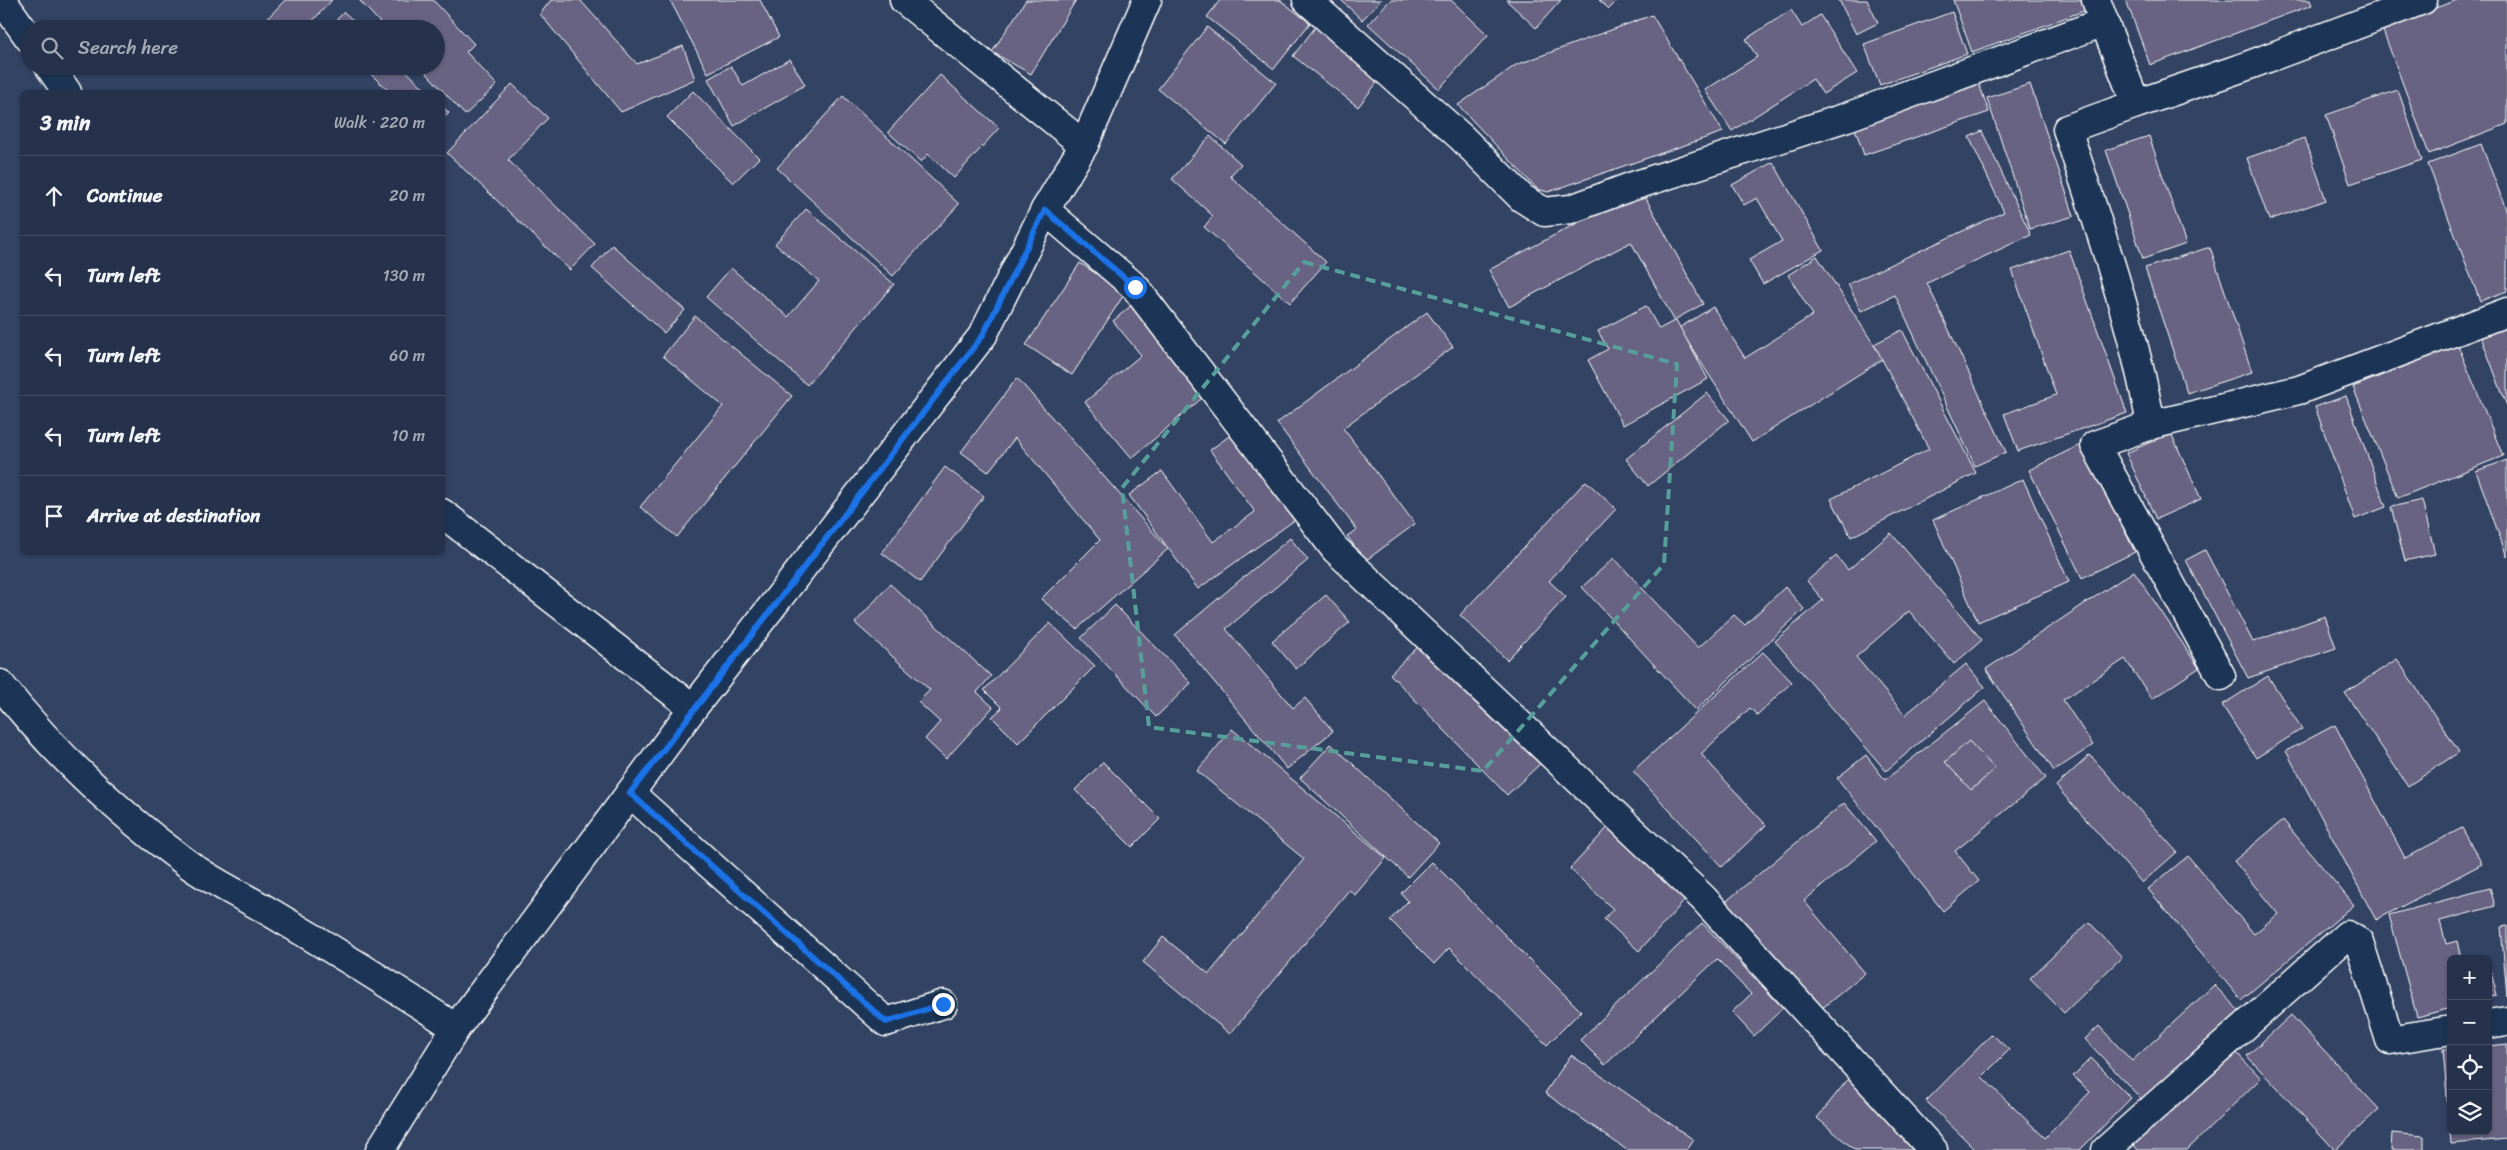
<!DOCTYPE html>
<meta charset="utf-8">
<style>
:root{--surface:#26324b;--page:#323e55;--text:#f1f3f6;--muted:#a4aab5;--line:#424d63}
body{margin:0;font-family:Sriracha,sans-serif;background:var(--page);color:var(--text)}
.controls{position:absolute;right:15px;bottom:15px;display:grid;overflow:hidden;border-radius:8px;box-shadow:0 1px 4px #0004}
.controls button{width:45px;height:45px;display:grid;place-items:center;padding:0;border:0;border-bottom:1px solid var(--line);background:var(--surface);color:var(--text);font:25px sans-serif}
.stop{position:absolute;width:15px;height:15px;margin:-11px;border:4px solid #1a73e8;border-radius:50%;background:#fff}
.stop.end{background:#1a73e8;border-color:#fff;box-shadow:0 1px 5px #0008}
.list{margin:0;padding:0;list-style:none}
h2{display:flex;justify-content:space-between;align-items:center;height:65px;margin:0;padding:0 20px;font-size:21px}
h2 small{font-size:16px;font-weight:400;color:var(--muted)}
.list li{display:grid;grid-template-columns:32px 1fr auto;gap:15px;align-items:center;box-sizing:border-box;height:80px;padding:0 20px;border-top:1px solid var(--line)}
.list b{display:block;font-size:19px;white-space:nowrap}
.list em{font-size:16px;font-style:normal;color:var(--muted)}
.icon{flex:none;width:28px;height:28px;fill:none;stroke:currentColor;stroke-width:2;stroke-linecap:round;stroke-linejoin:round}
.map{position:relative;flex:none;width:2507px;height:1150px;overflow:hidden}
.search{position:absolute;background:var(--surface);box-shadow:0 1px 4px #0004;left:20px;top:20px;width:425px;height:55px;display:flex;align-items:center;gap:12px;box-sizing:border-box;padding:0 18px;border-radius:28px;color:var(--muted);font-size:19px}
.panel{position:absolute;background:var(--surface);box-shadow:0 1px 4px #0004;left:20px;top:90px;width:425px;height:465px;border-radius:8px}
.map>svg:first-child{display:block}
.building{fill:#676382;stroke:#fff}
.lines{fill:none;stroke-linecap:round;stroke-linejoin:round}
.minor-casing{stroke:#fff;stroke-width:31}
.secondary-casing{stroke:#fff;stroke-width:31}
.minor{stroke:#1d3557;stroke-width:28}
.secondary{stroke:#1d3557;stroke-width:28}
.route{stroke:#1a73e8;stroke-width:6}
.marked{fill:none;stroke:#579f9a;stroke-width:4;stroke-dasharray:10 6;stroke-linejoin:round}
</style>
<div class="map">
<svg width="2507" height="1150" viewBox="0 0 2507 1150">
<rect width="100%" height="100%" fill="#334364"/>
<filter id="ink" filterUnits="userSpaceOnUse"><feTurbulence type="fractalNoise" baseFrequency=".02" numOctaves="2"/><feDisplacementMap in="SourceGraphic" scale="10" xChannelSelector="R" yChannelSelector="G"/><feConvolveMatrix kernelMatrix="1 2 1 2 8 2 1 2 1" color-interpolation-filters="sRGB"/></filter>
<g filter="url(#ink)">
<!-- building -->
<g class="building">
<polygon points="285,0 332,0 305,29 269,29 263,23"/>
<polygon points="359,0 433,0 474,44 466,52 497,85 465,115 420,66 436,66 436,29 386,29"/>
<polygon points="551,0 580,0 637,64 683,46 695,79 621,112 540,14"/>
<polygon points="670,0 760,0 779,37 708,73"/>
<polygon points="1026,0 1076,0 1031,74 992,52"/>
<polygon points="1220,0 1280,0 1310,23 1274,69 1207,17"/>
<polygon points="1341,0 1381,0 1362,20"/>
<polygon points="1390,0 1451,0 1488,35 1439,89 1368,24"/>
<polygon points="1506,0 1561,0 1536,28"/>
<polygon points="1599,0 1618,0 1609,9"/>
<polygon points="1839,0 1867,0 1878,23 1856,34"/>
<polygon points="1953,0 2083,0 2086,10 1972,52"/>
<polygon points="2126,0 2310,0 2312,5 2150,65"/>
<polygon points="2457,0 2507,0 2507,124 2429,154 2382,28"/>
<polygon points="1791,10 1802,27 1820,15 1857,73 1823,94 1813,79 1732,131 1705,90 1757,57 1746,39"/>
<polygon points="344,12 362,29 328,29"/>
<polygon points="1952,12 1967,54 1880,85 1864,44"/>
<polygon points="1652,15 1723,132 1548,192 1537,189 1458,105 1516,65"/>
<polygon points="1317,25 1383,75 1358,107 1293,56"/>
<polygon points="1207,27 1276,83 1226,144 1158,89"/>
<polygon points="790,59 805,85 734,126 708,79 731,66 743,86"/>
<polygon points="362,66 401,66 428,92 390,92"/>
<polygon points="940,75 999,128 954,178 928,154 921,162 888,132"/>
<polygon points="1977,78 1989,112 1864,155 1852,120"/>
<polygon points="512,84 548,118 508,160 595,244 570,270 447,153"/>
<polygon points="2030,84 2074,216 2030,229 1987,98"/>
<polygon points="2398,90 2422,160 2350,184 2326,115"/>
<polygon points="693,91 759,158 733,183 667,117"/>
<polygon points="843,96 959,204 893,276 777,168"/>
<polygon points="442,106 449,113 442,120"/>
<polygon points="1982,131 2031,235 1927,283 2006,452 1975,466 1895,295 1861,311 1848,284 2004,212 1969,137"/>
<polygon points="1210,136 1241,164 1230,176 1326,262 1290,303 1204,227 1213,216 1172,179"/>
<polygon points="2149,136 2186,244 2143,259 2106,150"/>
<polygon points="2305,138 2326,200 2269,220 2247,158"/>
<polygon points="2481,144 2507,212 2507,291 2480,301 2428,164"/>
<polygon points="1773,162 1823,250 1763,284 1749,260 1782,241 1757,198 1744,205 1732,185"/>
<polygon points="1641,189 1703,304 1674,320 1631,242 1509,307 1489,270"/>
<polygon points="806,209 894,284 807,385 706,297 731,268 788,317 819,281 775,244"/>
<polygon points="612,245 685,310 664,333 592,268"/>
<polygon points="2210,247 2252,372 2187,393 2145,268"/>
<polygon points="2069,250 2127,413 2018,451 2004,414 2056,395 2012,270"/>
<polygon points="1817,256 1883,359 1752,442 1679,328 1713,307 1745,358 1813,315 1788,275"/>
<polygon points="1080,263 1125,293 1072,375 1026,345"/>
<polygon points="1133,304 1209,392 1132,458 1085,402 1141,355 1113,321"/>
<polygon points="1646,306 1659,329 1676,320 1708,379 1623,425 1588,360 1608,349 1598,331"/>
<polygon points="1427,312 1453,347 1343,428 1415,524 1365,561 1347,536 1357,530 1277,423"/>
<polygon points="695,316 792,396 677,537 640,507 723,406 663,356"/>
<polygon points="2507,324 2507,406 2480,334"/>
<polygon points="1902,330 1976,473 1851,537 1831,499 1929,449 1874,344"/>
<polygon points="2458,345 2503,456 2398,498 2353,387"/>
<polygon points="1017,378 1168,549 1077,629 1041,599 1100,540 1015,438 988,472 961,452"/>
<polygon points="1707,393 1729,420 1648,486 1626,459"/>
<polygon points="2346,396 2386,507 2355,519 2315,407"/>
<polygon points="1236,431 1299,517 1198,589 1129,495 1162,471 1213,542 1255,512 1210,450"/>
<polygon points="2171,433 2201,499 2156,519 2126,453"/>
<polygon points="2082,444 2135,552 2082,578 2029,470"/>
<polygon points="2507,460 2507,557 2476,471"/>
<polygon points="945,467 984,496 920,582 882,553"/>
<polygon points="2023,479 2069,582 1978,622 1933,520"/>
<polygon points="1586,481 1616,509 1549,581 1566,597 1507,660 1460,615"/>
<polygon points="2422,500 2435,554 2405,561 2391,507"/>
<polygon points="1891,533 1982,640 1954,664 1909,611 1856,657 1905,715 1966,664 1985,687 1886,771 1775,641 1823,600 1807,581 1836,556 1848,570"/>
<polygon points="1290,538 1308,560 1226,629 1293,708 1305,698 1333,731 1287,769 1175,635"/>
<polygon points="2205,550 2253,642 2325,616 2336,648 2248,678 2186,560"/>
<polygon points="1614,558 1698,648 1734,615 1745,625 1785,587 1804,609 1696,710 1582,587"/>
<polygon points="2134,571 2199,668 2152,699 2125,659 2063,700 2093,745 2054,771 1986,669"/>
<polygon points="890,584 991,676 977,692 993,707 946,759 925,739 940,722 918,702 930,690 855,623"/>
<polygon points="1326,595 1350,622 1296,669 1272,641"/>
<polygon points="1115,605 1191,683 1156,717 1081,638"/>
<polygon points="1050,623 1095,666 1018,743 992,717 1002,708 984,690"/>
<polygon points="1424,641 1542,762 1507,795 1390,674"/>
<polygon points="1763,652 1792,682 1757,715 1750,708 1701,754 1766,825 1722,867 1633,771"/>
<polygon points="2397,659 2459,752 2408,786 2345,693"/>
<polygon points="2268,676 2302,729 2256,758 2222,705"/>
<polygon points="1985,701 2046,778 1955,851 1979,881 1943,911 1837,778 1866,755 1885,780"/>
<polygon points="2335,725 2405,858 2462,828 2482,864 2376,920 2286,751"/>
<polygon points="1232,729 1386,858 1355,895 1349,890 1230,1034 1143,962 1163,937 1209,974 1304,859 1197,771"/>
<polygon points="1969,741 1995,769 1971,790 1945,762"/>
<polygon points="1331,744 1439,843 1408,877 1300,778"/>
<polygon points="2090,755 2177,852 2142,883 2056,786"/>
<polygon points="1103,762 1160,819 1132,847 1075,790"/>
<polygon points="1844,803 1876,841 1804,901 1865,973 1815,1014 1723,904"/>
<polygon points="2283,820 2354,905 2241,1000 2148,889 2188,856 2254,934 2278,914 2234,861"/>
<polygon points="1609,826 1687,898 1639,951 1604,919 1613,909 1570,869"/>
<polygon points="1432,862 1581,1011 1547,1045 1449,948 1434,964 1390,920 1408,901 1401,893"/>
<polygon points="2490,888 2495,906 2440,921 2446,944 2457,941 2461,959 2451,959 2451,1008 2417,1017 2389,915"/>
<polygon points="2089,922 2122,957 2064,1013 2030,978"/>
<polygon points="1702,923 1783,1008 1754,1036 1732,1012 1751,994 1717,959 1605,1065 1580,1040"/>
<polygon points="2507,926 2507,996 2501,927"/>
<polygon points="2491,972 2497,996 2488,998 2488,973"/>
<polygon points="2214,985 2242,1014 2146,1104 2085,1039 2099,1026 2132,1061"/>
<polygon points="2291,1015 2379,1109 2335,1150 2247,1056"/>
<polygon points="1992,1034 2009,1050 1982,1077 2045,1138 2090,1092 2073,1076 2091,1058 2131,1098 2080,1150 1976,1150 1926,1101"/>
<polygon points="2507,1044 2507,1139 2451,1144 2443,1049 2451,1049 2451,1131 2488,1131 2488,1046"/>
<polygon points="2232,1048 2261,1078 2187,1150 2138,1150 2133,1144"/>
<polygon points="1571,1055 1694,1140 1687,1150 1627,1150 1545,1093"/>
<polygon points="1849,1078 1919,1150 1855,1150 1817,1118"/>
<polygon points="2392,1133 2424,1136 2424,1150 2391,1150"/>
</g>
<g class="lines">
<defs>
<g id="minor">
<polyline points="2,0 29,38"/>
<polyline points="904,0 1084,145"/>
<polyline points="1307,0 1461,137 1522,198 1544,212 1571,209 1630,187 1847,117 2104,22 2136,104 2244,67 2423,0"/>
<polyline points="2096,0 2104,22"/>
<polyline points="49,66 67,92"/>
<path d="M2136,104L2067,129C2099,227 2133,324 2151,425L2299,390L2507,312"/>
<polyline points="1045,210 1135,287 1335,549 1703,898 1933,1150"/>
<polyline points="2151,425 2095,445 2221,676"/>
<polyline points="442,513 693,708"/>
<path d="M0,684C54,753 117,812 188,864C214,883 245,897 273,914C334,950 395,988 456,1028"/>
<polyline points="630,793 886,1022 943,1004"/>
<polyline points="2488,1024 2507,1021"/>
<polyline points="2106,1150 2347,935 2359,942 2390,1040 2451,1030"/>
</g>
<polyline id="secondary" points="380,1150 456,1028 693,708 983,335 1045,210 1084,145 1147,0"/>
</defs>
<!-- minor casing -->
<use href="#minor" class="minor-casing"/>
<!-- secondary casing -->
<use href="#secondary" class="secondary-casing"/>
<!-- minor -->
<use href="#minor" class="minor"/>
<!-- secondary -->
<use href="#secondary" class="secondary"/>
</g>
</g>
<g class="lines" filter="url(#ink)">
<!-- route -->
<polyline class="route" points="943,1004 886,1022 630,793 983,335 1045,210 1135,287"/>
</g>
<!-- marked area -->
<path class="marked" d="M1304,262L1677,364L1664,564L1483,771L1149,727L1122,488Z"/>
</svg>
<div class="controls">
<button>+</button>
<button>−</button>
<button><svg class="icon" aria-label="locate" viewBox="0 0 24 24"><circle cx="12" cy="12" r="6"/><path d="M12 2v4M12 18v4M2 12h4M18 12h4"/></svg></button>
<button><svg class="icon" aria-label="layers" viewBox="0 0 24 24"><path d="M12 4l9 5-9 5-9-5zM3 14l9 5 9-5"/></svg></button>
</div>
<div class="stop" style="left:1135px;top:287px"></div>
<div class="stop end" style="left:943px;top:1004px"></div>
<div class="search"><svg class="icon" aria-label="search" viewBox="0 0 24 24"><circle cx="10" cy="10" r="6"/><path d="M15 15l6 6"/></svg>Search here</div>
<section class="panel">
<h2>3 min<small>Walk · 220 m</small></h2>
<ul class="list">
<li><svg class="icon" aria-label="ahead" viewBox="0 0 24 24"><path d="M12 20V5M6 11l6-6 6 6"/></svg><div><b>Continue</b></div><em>20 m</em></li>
<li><svg class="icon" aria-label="left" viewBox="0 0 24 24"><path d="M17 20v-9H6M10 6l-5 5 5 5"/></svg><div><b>Turn left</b></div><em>130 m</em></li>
<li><svg class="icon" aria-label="left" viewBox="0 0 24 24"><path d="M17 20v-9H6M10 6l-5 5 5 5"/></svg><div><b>Turn left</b></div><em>60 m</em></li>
<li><svg class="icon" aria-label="left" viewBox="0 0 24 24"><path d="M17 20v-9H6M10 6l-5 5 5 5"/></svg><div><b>Turn left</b></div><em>10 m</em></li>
<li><svg class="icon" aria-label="arrive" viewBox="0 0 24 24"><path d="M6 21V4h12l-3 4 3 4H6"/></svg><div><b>Arrive at destination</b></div></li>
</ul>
</section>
</div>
